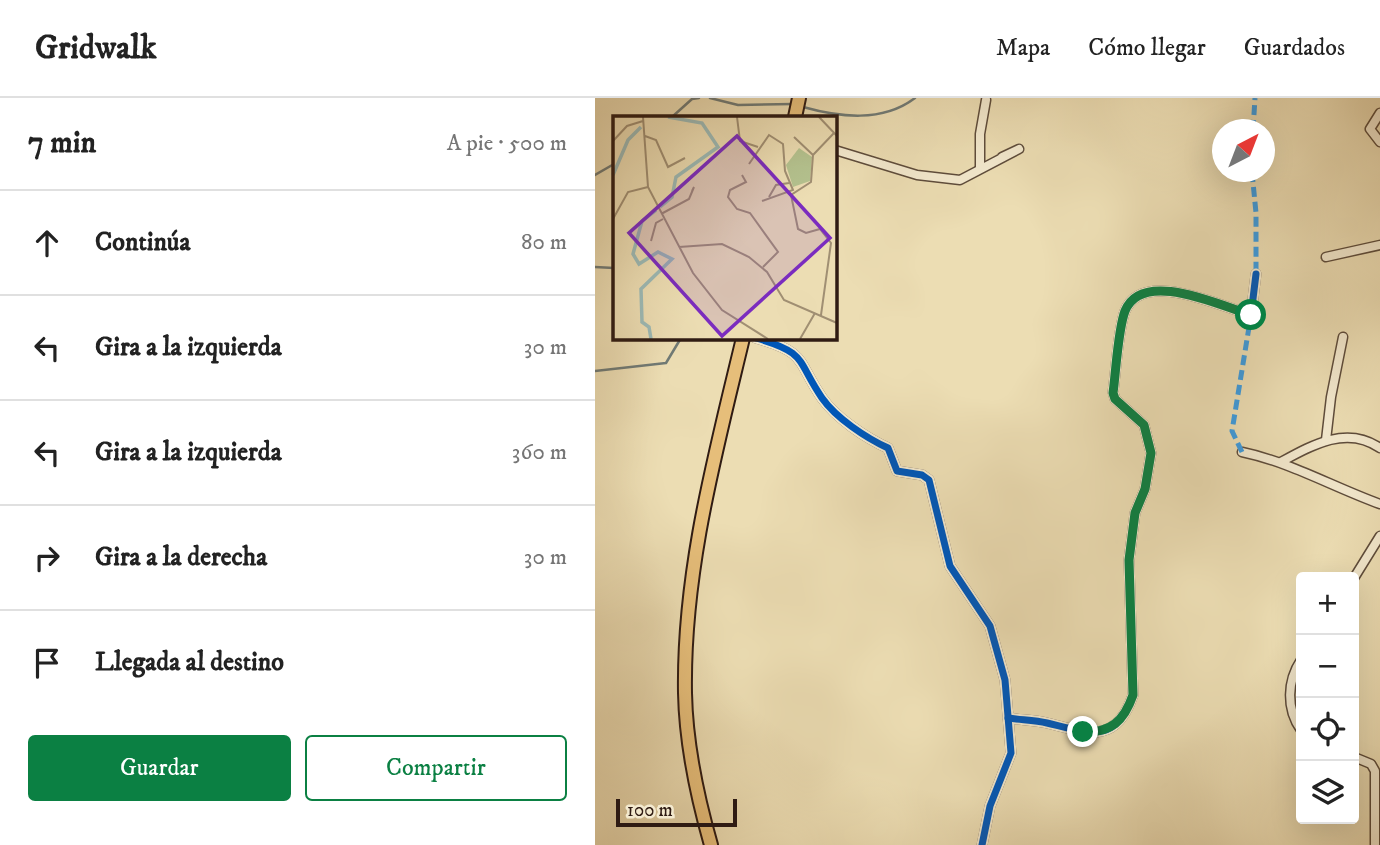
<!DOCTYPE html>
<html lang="es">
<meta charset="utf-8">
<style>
:root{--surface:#fff;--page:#f2f2f2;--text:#222;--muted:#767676;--line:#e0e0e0;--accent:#0b8043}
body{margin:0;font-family:"IM FELL DW Pica",serif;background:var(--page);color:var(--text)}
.controls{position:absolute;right:21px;bottom:21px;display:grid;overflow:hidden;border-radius:7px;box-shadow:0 7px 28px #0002}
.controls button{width:63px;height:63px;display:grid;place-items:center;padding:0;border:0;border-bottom:2px solid var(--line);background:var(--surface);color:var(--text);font:35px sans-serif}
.compass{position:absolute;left:617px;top:21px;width:63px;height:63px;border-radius:50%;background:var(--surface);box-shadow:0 7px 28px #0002;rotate:42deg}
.scale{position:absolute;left:21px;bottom:18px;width:121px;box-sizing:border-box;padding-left:7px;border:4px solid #2f1b13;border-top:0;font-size:19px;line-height:24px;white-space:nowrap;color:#2f1b13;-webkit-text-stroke:5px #f3e9ce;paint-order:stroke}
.stop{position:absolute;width:21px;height:21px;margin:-16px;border:5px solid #0b8043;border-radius:50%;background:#fff}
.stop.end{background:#0b8043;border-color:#fff;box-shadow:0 2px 7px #0008}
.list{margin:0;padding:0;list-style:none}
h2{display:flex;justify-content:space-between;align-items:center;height:91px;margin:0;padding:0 28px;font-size:30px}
h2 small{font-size:23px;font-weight:400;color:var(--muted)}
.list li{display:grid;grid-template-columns:46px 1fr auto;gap:21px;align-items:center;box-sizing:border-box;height:105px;padding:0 28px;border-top:2px solid var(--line)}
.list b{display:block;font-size:26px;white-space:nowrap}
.list em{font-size:23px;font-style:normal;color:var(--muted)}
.actions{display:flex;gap:14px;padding:21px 28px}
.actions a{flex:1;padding:16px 0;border:2px solid var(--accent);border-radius:7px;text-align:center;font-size:24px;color:var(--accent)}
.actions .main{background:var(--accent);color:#fff}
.icon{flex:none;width:38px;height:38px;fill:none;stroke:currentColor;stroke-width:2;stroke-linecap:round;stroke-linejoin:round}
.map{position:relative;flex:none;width:785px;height:747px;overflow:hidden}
header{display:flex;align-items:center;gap:42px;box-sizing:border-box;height:98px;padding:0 35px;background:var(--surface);border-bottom:2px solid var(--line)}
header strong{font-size:33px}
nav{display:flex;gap:38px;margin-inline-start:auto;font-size:24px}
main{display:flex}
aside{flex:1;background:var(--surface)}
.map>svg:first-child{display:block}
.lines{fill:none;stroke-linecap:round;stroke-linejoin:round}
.stream{stroke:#707a75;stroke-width:2.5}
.street-casing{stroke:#5e4c3b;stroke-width:11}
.primary-casing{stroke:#2f1b13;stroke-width:16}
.street{stroke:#f3e9ce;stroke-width:8}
.primary{stroke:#e6be7a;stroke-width:12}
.quiet{stroke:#3d9bde;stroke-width:5;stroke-dasharray:10 5;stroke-linecap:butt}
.cycleway-casing{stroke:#f3e9ce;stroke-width:11}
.cycleway{stroke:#0057b8;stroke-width:7}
.route{stroke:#0b8043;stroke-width:9}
.inset-river{fill:none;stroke:#9cbab6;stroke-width:3.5}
.inset-road{fill:none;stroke:#a08f73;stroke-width:2}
.view{fill:#7b2cbf;fill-opacity:0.15;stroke:#7b2cbf;stroke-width:3.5}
.inset-edge{fill:none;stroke:#2f1b13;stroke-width:3.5}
</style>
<header>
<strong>Gridwalk</strong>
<nav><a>Mapa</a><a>Cómo llegar</a><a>Guardados</a></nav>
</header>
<main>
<aside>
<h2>7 min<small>A pie · 500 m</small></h2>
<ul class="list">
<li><svg class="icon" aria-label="ahead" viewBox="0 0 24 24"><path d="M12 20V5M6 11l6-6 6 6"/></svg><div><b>Continúa</b></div><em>80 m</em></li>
<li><svg class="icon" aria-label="left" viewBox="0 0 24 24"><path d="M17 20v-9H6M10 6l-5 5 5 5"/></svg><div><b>Gira a la izquierda</b></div><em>30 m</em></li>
<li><svg class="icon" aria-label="left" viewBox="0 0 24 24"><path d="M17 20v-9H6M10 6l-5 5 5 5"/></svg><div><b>Gira a la izquierda</b></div><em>360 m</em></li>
<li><svg class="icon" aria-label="right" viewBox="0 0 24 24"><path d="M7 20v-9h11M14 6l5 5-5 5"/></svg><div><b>Gira a la derecha</b></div><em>30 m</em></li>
<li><svg class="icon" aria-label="arrive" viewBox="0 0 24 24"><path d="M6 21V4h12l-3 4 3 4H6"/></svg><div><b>Llegada al destino</b></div></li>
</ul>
<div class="actions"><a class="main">Guardar</a><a>Compartir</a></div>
</aside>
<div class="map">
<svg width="785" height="747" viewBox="0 0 785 747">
<rect width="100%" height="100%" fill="#ecddb3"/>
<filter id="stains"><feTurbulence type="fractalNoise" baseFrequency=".00286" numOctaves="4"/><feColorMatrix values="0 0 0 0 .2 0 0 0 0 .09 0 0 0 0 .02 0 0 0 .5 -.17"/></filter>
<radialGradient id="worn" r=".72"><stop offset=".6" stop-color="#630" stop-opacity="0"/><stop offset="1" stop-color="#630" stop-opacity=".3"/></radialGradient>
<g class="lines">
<!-- stream -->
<g class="stream">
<polyline points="115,0 143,7 198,6"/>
<path d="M208,9C244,19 287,25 320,0"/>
<polyline points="77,19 97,1 104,0"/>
<polyline points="0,77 19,66"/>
<polyline points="0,169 19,170"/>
<polyline points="0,273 71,265 86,240"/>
</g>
<defs>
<g id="street">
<polyline points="785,15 775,31 785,44"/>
<polyline points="240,52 322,77 365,82 424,51 407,59"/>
<polyline points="385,70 385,36 391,2"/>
<polyline points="731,159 785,147"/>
<path d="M161,240C213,255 201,262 227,300C241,320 271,340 293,350L302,373L327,377L334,382L355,468L395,528L410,582L416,655L395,708L387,747"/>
<polyline points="731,342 736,299 748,239"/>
<path d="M647,354C695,364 738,389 785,406"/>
<path d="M686,364C717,347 752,327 785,350"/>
<polyline points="759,480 785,438"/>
<path d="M706,562C692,583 691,611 706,632"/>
<path d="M413,620C426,622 440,622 452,625C493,635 521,647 538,597L534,462L540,415L550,391L556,355L549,327L520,301L518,294C521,273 523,231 530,213C547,170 625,208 656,217L661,176"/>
<polyline points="759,659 776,666 780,673 780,747"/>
</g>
<g id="primary">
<polyline points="200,19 204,0"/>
<path d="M116,747C102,698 91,647 90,595C88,474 120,357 148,240"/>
</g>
</defs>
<!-- street casing -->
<use href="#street" class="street-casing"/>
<!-- primary casing -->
<use href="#primary" class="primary-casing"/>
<!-- street -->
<use href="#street" class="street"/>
<!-- primary -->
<use href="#primary" class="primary"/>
<!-- quiet -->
<g class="quiet">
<polyline points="658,32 660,0"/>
<polyline points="657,74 661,115 661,176"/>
<polyline points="647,354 637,333 656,217"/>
</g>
<defs>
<g id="cycleway">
<path d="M161,240C213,255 201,262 227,300C241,320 271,340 293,350L302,373L327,377L334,382L355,468L395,528L410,582L416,655L395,708L387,747"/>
<path d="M413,620C426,622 440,622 452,625C493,635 521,647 538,597L534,462L540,415L550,391L556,355L549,327L520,301L518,294C521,273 523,231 530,213C547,170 625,208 656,217L661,176"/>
</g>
</defs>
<!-- cycleway casing -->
<use href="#cycleway" class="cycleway-casing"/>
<!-- cycleway -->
<use href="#cycleway" class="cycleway"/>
</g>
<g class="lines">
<!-- route -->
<path class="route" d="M488,634C516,635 529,623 538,597L534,462L540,415L550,391L556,355L549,327L520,301L518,295C521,273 523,231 530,213C547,170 626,208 656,217"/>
</g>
<!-- overview -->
<g transform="translate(18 18)">
<rect width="224" height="224" fill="#ecddb3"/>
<path d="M186,32L199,41L197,65L180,71L173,49Z" fill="#b4c28f"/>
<path class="inset-river" d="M0,59L15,24L28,11M47,91L59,81L63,61L105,31L89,7L55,1M38,223L36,211L29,206L28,173L59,143L45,136L26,148L20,138L29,105L43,94"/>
<path class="inset-road" d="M30,1L35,71L80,157L109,194L155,223M124,1L127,25L145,31M206,1L224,20M32,20L43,24L55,51L72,42M181,21L200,39M0,25L14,10L30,5M136,48L156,19L170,28L172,55L180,74L149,85M129,59L133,66L117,74L115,81L124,93L137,97L165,136L150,151M156,81L163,69L176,67M48,98L76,83L81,71L79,75M0,103L15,76L35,71M38,125L43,107L50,103M66,131L109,128L136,141L154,156L171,184L224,207M208,199L218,127L207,113L193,117L185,113L178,79L198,66L200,39L221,17M187,223L202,197"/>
<path class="view" d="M124,20L217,122L109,220L16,117Z"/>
<rect width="224" height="224" class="inset-edge"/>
</g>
<rect width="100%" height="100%" filter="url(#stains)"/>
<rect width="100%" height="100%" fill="url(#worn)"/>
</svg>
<div class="controls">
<button>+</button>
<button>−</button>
<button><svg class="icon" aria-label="locate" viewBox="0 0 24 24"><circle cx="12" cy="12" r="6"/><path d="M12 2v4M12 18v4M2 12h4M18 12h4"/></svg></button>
<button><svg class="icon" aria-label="layers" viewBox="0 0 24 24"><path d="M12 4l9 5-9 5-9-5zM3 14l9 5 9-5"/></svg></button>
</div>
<svg class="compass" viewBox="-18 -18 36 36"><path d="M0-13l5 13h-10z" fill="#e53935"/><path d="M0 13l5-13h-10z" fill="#767676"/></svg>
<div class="scale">100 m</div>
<div class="stop" style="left:656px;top:217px"></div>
<div class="stop end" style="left:488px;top:634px"></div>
</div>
</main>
